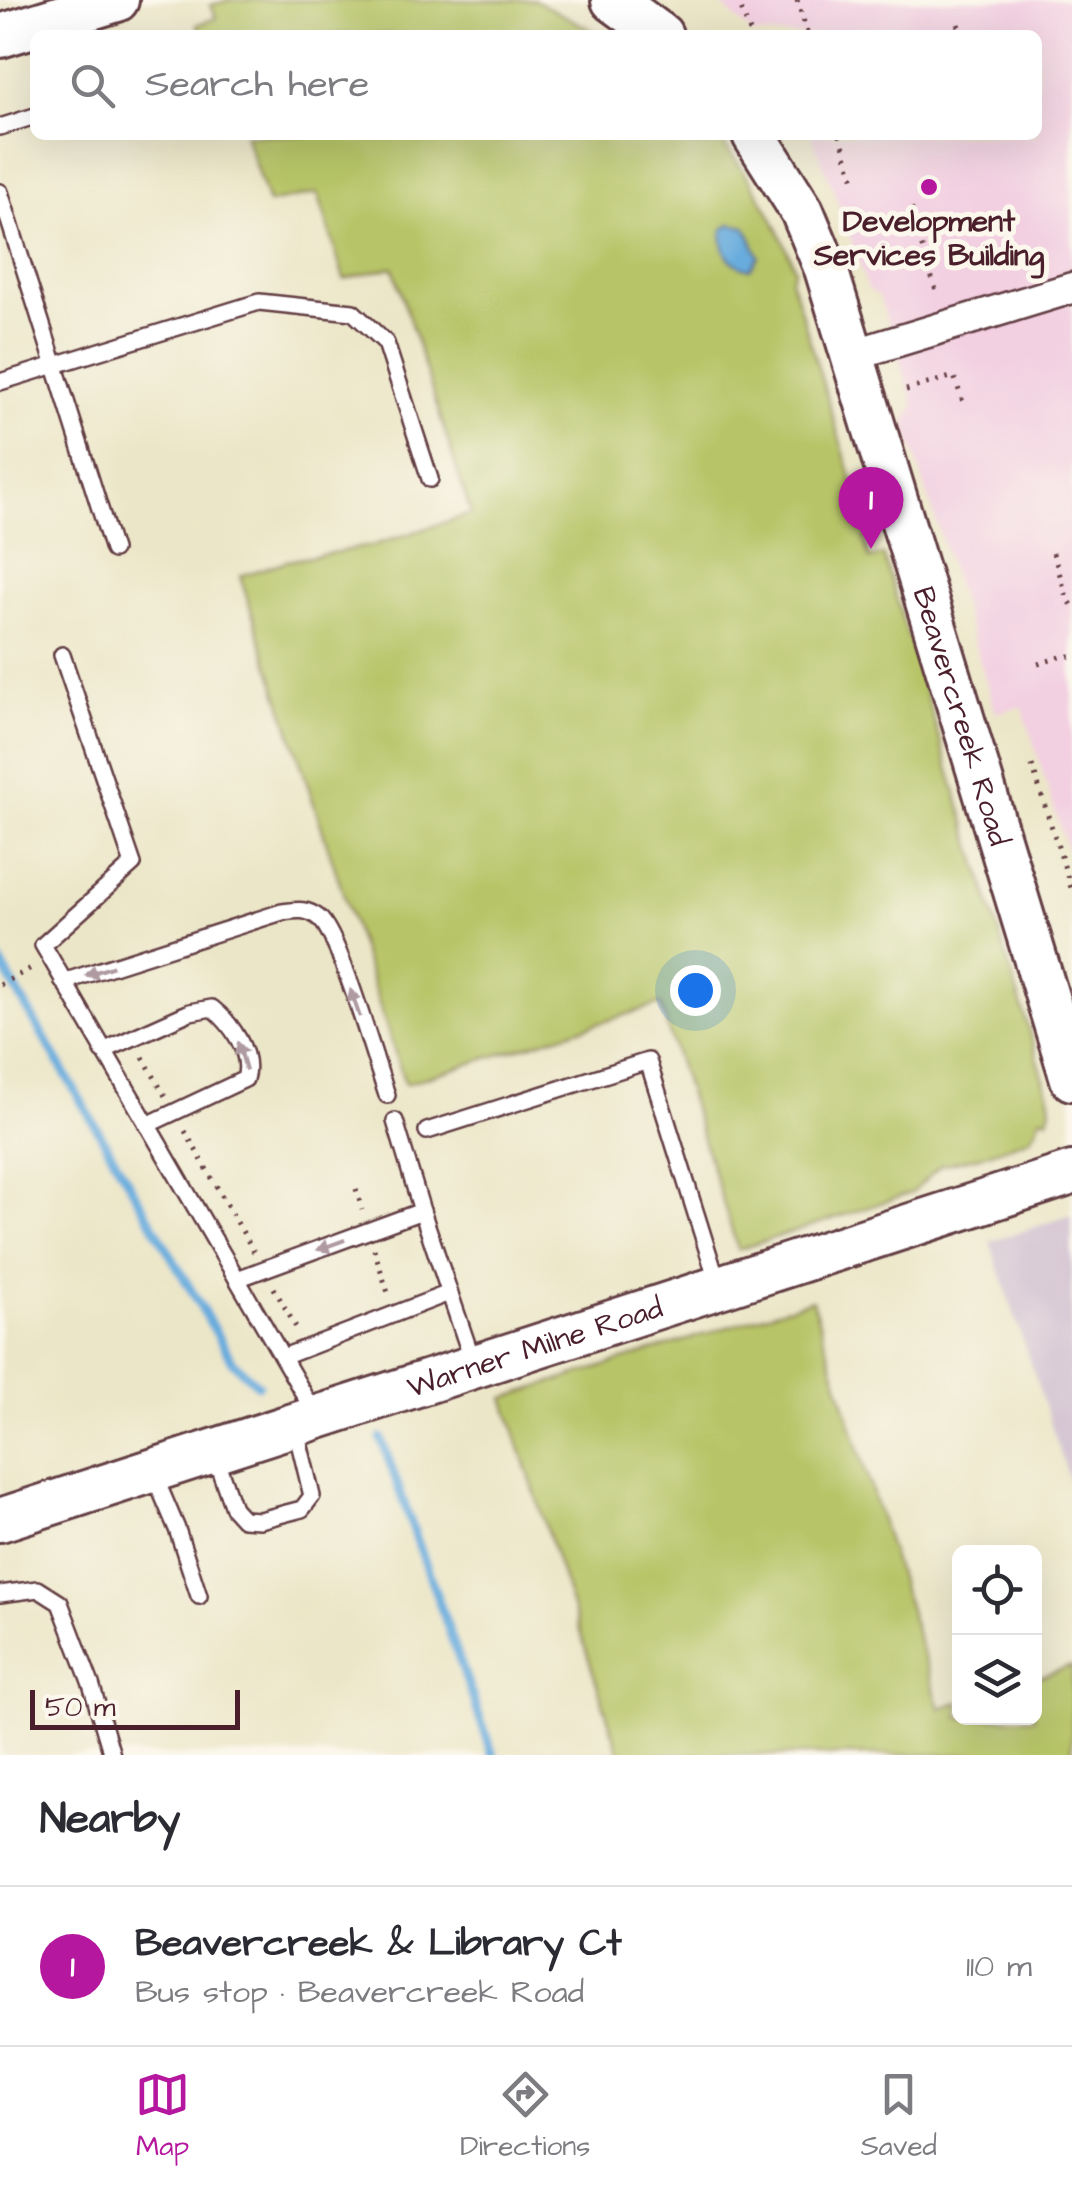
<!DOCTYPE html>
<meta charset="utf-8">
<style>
:root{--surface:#fff;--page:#f2f2f3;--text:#2b2b33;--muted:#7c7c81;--line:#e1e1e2;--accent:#b5179e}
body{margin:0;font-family:"Architects Daughter",sans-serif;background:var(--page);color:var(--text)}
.controls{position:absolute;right:30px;bottom:30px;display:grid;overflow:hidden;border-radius:15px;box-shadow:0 10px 40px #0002}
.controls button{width:90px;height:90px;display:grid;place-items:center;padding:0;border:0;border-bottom:2px solid var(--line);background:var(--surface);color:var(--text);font:50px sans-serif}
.scale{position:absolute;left:30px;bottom:25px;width:210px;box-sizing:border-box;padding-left:10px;border:5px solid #4a1f2b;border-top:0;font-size:28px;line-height:35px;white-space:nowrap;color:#4a1f2b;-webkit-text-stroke:8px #fbf7ec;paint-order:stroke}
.you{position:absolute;left:695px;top:990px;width:35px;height:35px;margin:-25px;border:8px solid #fff;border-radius:50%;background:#1a73e8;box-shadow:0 0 0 15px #1a73e833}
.badge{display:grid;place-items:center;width:65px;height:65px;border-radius:50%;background:var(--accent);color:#fff;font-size:32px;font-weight:700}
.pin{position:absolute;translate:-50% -82px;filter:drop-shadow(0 2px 5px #0008)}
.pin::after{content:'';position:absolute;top:52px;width:35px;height:30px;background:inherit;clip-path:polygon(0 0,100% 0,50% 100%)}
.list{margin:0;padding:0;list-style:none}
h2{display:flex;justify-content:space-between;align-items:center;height:130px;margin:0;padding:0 40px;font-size:42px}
h2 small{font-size:32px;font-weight:400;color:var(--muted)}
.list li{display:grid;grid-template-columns:65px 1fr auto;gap:30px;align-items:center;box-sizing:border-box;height:160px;padding:0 40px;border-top:2px solid var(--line)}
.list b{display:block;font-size:38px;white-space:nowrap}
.list p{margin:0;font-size:32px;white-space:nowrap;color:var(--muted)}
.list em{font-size:32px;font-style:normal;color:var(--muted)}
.icon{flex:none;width:55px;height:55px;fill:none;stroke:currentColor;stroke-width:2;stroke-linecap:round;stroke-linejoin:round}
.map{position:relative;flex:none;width:1072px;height:1755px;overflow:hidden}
.search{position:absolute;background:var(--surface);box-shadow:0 10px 40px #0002;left:30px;right:30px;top:30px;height:110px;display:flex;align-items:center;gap:25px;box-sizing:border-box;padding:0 35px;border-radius:15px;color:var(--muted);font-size:38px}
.sheet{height:290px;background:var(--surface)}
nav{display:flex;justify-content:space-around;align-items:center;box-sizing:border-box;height:140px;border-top:2px solid var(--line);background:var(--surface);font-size:28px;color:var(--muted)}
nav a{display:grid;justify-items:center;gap:5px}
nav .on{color:var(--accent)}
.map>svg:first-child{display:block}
.built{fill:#f2cfe1}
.industrial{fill:#cfbdcf}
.green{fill:#b7c567;stroke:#807249;stroke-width:2.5}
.water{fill:#67acdd;stroke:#586684;stroke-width:2.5}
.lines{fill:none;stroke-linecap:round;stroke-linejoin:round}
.stream{stroke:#67acdd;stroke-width:9}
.lane-casing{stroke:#623d43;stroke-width:20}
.street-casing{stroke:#623d43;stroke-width:35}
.secondary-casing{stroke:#623d43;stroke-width:48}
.path{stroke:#623d43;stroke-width:5;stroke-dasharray:2.5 8;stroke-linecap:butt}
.lane{stroke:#fff;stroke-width:15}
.street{stroke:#fff;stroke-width:30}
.secondary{stroke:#fff;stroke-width:42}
.oneway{fill:#ae9aa0}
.poi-dot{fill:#b5179e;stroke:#fbf7ec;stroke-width:4}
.labels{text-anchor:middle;stroke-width:10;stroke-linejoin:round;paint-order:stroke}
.poi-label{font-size:30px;font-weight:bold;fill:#4a1f2b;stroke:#fbf7ec}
.street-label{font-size:30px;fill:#4a1f2b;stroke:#fbf7ec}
</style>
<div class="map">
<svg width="1072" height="1755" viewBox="0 0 1072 1755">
<rect width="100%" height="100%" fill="#fbf7ec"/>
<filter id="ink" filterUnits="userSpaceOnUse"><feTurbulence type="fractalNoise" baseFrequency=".01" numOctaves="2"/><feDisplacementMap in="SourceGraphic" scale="20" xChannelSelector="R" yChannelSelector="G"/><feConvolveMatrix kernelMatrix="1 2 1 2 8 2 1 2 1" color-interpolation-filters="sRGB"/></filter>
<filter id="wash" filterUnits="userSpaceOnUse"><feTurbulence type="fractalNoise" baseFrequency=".0048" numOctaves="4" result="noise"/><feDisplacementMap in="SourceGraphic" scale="40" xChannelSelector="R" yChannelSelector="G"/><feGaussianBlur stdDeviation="2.25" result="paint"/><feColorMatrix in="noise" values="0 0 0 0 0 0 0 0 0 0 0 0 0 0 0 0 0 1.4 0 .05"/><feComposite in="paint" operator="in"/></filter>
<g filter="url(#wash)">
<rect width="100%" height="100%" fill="#ece6c8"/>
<!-- built -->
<polygon class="built" points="716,0 1072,0 1072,865 1022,706 996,713 905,423 914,405 879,296 868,289 835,194 811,135 1037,135 1037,35 754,35"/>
<!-- industrial -->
<polygon class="industrial" points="1072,1215 1072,1488 990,1242"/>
<!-- green -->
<g class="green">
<polygon points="229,0 535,0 601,35 201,35 197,25 216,18 211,5"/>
<path d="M245,135H716C750,175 776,220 795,269L791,279L869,535L864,538L870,559L883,555L1050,1099L1051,1109L1048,1119L1040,1117L1037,1129L1030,1138L980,1156L941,1165L912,1193L738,1250L660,1004L405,1084L240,576L287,561L371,546L471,514L393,267L344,279L318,193L268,203Z"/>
<polygon points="812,1300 940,1708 959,1702 960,1718 1034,1718 1035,1678 1072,1666 1072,1755 620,1755 504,1398"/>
</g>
<!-- water -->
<path class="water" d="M730,224L746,227L759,256L750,269C728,264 722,252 722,231Z"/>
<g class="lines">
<!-- stream -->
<g class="stream">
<polyline points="0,962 233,1362 258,1385"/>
<polyline points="381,1438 493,1755"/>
</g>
</g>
</g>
<g filter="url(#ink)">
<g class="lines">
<defs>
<g id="lane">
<polyline points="0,127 35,116"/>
<polyline points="0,192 113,550"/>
<polyline points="0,382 259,302 353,312 386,343 430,479"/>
<polyline points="62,655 133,864 43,945 316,1415"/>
<path d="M63,982L282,912C297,910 307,908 319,918C339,933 376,1064 387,1095"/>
<path d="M103,1051L190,1012L212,1008C231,1023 253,1053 245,1079L147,1125"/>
<polyline points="395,1121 422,1211 474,1365"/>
<polyline points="427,1131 648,1061 718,1284"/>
<polyline points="237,1279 422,1211"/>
<polyline points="283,1357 449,1293"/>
<polyline points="214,1454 233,1508 243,1519 260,1520 302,1509 312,1496 296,1430"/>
<polyline points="154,1475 177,1529 199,1596"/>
<polyline points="0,1594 38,1589 60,1603 91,1684 112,1755"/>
</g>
<polyline id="street" points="852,355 1072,288"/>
<g id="secondary">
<polyline points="613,0 661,35"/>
<polyline points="0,36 117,0"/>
<path id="s1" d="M754,135L802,211L826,269L1072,1079"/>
<path id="s2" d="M0,1520L1072,1173"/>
</g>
</defs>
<!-- lane casing -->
<use href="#lane" class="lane-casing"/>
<!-- street casing -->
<use href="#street" class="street-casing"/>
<!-- secondary casing -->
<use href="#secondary" class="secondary-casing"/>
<!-- path -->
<g class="path">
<polyline points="738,0 751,35"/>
<polyline points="797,0 808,35"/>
<polyline points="958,24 962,35"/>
<polyline points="840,135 854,180"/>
<polyline points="995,135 996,139"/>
<polyline points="914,209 910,211 936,290"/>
<polyline points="906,390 954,376 964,405"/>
<polyline points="1053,553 1067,597 1072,605"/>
<polyline points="1038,664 1064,656 1072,656"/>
<polyline points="1032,765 1072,891"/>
<polyline points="0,985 33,967"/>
<polyline points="143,1057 165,1096"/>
<polyline points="185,1131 254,1252"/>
<polyline points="356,1189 362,1210"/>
<polyline points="374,1249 389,1296"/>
<polyline points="274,1288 298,1331"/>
</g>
<!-- lane -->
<use href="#lane" class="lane"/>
<!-- street -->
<use href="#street" class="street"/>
<!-- secondary -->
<use href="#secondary" class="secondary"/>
</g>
<!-- one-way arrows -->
<defs><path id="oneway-solid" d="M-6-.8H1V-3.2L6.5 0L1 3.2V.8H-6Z" transform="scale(2.5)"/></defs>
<g class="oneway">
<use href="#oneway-solid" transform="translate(99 971) rotate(162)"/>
<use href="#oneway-solid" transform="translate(355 1003) rotate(-109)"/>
<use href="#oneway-solid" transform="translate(242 1056) rotate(-106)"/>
<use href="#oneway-solid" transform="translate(331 1245) rotate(160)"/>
</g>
</g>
<!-- markers -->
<circle class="poi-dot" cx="929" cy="187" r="10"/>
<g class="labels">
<!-- poi labels -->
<g class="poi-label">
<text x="929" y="231">Development<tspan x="929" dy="34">Services Building</tspan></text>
</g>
<!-- street labels -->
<g class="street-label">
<text dy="10" stroke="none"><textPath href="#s1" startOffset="620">Beavercreek Road</textPath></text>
<text dy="10" stroke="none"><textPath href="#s2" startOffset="562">Warner Milne Road</textPath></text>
</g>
</g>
</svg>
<div class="controls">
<button><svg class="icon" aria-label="locate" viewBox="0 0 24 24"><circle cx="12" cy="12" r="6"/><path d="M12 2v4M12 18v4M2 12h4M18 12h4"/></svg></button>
<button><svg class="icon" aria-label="layers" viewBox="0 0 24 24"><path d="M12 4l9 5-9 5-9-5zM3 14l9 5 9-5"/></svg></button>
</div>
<div class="scale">50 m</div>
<div class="you"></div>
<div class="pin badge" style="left:871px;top:549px">1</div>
<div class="search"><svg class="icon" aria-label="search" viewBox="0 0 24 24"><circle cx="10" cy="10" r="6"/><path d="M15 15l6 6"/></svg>Search here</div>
</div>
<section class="sheet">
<h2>Nearby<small></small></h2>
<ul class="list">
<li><span class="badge">1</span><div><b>Beavercreek &amp; Library Ct</b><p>Bus stop · Beavercreek Road</p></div><em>110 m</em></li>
</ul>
</section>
<nav>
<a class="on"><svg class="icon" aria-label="map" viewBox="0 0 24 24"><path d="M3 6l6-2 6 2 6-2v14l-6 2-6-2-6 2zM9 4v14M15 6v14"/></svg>Map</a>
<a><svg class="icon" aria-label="directions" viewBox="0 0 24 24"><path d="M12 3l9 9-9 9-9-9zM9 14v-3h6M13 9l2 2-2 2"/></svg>Directions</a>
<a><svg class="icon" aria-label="saved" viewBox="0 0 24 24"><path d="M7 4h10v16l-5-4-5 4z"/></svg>Saved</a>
</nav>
